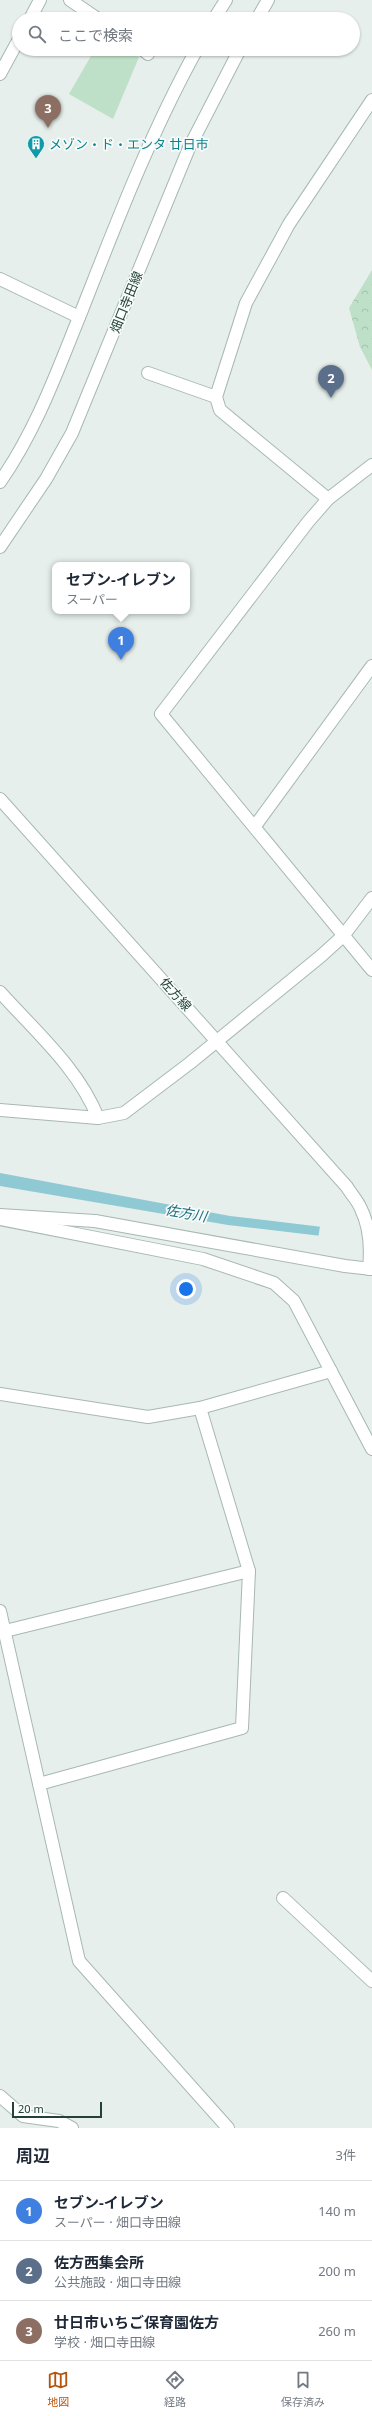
<!DOCTYPE html>
<html lang="ja">
<meta charset="utf-8">
<style>
:root{--surface:#fff;--page:#f2f2f3;--text:#1f2937;--muted:#747a83;--line:#e0e1e3;--accent:#b45309}
body{margin:0;font-family:"Noto Sans","Noto Sans JP",sans-serif;background:var(--page);color:var(--text)}
.scale{position:absolute;left:12px;bottom:10px;width:90px;box-sizing:border-box;padding-left:4px;border:2px solid #24423a;border-top:0;font-size:11px;line-height:14px;white-space:nowrap;color:#24423a;-webkit-text-stroke:3px #f7fbf9;paint-order:stroke}
.you{position:absolute;left:186px;top:1289px;width:14px;height:14px;margin:-10px;border:3px solid #fff;border-radius:50%;background:#1a73e8;box-shadow:0 0 0 6px #1a73e833}
.badge{display:grid;place-items:center;width:26px;height:26px;border-radius:50%;background:var(--accent);color:#fff;font-size:13px;font-weight:700}
.pin{position:absolute;translate:-50% -33px;filter:drop-shadow(0 1px 2px #0008)}
.pin::after{content:'';position:absolute;top:21px;width:14px;height:12px;background:inherit;clip-path:polygon(0 0,100% 0,50% 100%)}
.popup{position:absolute;left:52px;top:562px;width:138px;height:52px;box-sizing:border-box;display:grid;place-content:center;border-radius:8px;background:var(--surface);filter:drop-shadow(0 1px 3px #0005);font-size:13px;white-space:nowrap;color:var(--muted)}
.popup b{font-size:15px;color:var(--text)}
.popup::after{content:'';position:absolute;left:50%;top:100%;margin-left:-8px;border:8px solid transparent;border-top-color:var(--surface)}
.list{margin:0;padding:0;list-style:none}
h2{display:flex;justify-content:space-between;align-items:center;height:52px;margin:0;padding:0 16px;font-size:17px}
h2 small{font-size:13px;font-weight:400;color:var(--muted)}
.list li{display:grid;grid-template-columns:26px 1fr auto;gap:12px;align-items:center;box-sizing:border-box;height:60px;padding:0 16px;border-top:1px solid var(--line)}
.list b{display:block;font-size:15px;white-space:nowrap}
.list p{margin:0;font-size:13px;white-space:nowrap;color:var(--muted)}
.list em{font-size:13px;font-style:normal;color:var(--muted)}
.icon{flex:none;width:22px;height:22px;fill:none;stroke:currentColor;stroke-width:2;stroke-linecap:round;stroke-linejoin:round}
.map{position:relative;flex:none;width:372px;height:2128px;overflow:hidden}
.search{position:absolute;background:var(--surface);box-shadow:0 1px 3px #0004;left:12px;right:12px;top:12px;height:44px;display:flex;align-items:center;gap:10px;box-sizing:border-box;padding:0 14px;border-radius:22px;color:var(--muted);font-size:15px}
.sheet{height:232px;background:var(--surface)}
nav{display:flex;justify-content:space-around;align-items:center;box-sizing:border-box;height:56px;border-top:1px solid var(--line);background:var(--surface);font-size:11px;color:var(--muted)}
nav a{display:grid;justify-items:center;gap:2px}
nav .on{color:var(--accent)}
.map>svg:first-child{display:block}
.forest{fill:url(#forest-crowns)}
.pitch{fill:#bfe0c8}
.water{fill:#8ec9d4}
.pier{fill:#e6efeb}
.lines{fill:none;stroke-linecap:round;stroke-linejoin:round}
.pedestrian-casing{stroke:#a8b8b2;stroke-width:14}
.minor-casing{stroke:#a8b8b2;stroke-width:14}
.tertiary-casing{stroke:#a8b8b2;stroke-width:14}
.pedestrian{stroke:#fff;stroke-width:12}
.minor{stroke:#fff;stroke-width:12}
.tertiary{stroke:#fff;stroke-width:12}
.labels{text-anchor:middle;stroke-width:3.5;stroke-linejoin:round;paint-order:stroke}
.culture-label{font-size:13px;fill:#0d838f;stroke:#f7fbf9;text-anchor:start}
.street-label{font-size:13px;fill:#24423a;stroke:#f7fbf9}
.water-label{font-size:14px;font-style:italic;fill:#1c6f80;stroke:#f7fbf9}
</style>
<div class="map">
<svg width="372" height="2128" viewBox="0 0 372 2128">
<defs>
<pattern id="forest-crowns" width="20" height="18" patternUnits="userSpaceOnUse"><rect width="20" height="18" fill="#bfe0c8"/><path d="M2 6a3 3 0 1 1 6 0M12 15a3 3 0 1 1 6 0" fill="none" stroke="#a4c1ad"/></pattern>
</defs>
<rect width="100%" height="100%" fill="#e6efeb"/>
<!-- forest -->
<polygon class="forest" points="372,270 372,370 360,347 349,308"/>
<!-- pitch -->
<polygon class="pitch" points="95,49 128,49 139,57 113,119 69,94"/>
<!-- water -->
<polygon class="water" points="0,1173 230,1216 372,1233 372,1242 228,1225 0,1186"/>
<!-- pier -->
<polygon class="pier" points="320,1226 372,1231 372,1244 318,1239"/>
<g class="lines">
<defs>
<g id="pedestrian">
<polyline points="70,0 98,19"/>
<polyline points="142,49 148,54"/>
<polyline points="148,373 216,397"/>
</g>
<g id="minor">
<polyline points="30,19 40,0"/>
<polyline points="0,74 19,39"/>
<polyline points="0,279 79,317"/>
<polyline points="372,465 328,499 308,522 161,714 372,970"/>
<polyline points="328,499 220,410 216,397 246,303 289,224 372,100"/>
<polyline points="255,826 372,666"/>
<path d="M0,992C35,1031 79,1069 98,1118"/>
<polyline points="0,1110 98,1118 124,1113 190,1063 321,956 343,936 372,898"/>
<polyline points="0,1219 203,1259 274,1283 294,1301 372,1449"/>
<polyline points="95,1221 345,1266 372,1269"/>
<polyline points="0,1394 148,1417 200,1408 331,1371"/>
<polyline points="0,1611 79,1961 228,2128"/>
<polyline points="5,1631 249,1571"/>
<polyline points="39,1784 242,1728 249,1571 200,1408"/>
<polyline points="283,1898 372,1981"/>
<polyline points="0,2096 23,2116 59,2121 72,2128"/>
</g>
<g id="tertiary">
<polyline points="214,19 226,0"/>
<polyline points="257,19 268,0"/>
<path d="M0,482C37,429 58,369 82,310C117,221 151,132 197,49"/>
<polyline points="0,547 46,479 72,433 189,148 240,49"/>
<path d="M0,799L347,1187C351,1194 358,1201 361,1209C370,1227 371,1249 369,1269"/>
<polyline points="0,1215 95,1221"/>
</g>
</defs>
<!-- pedestrian casing -->
<use href="#pedestrian" class="pedestrian-casing"/>
<!-- minor casing -->
<use href="#minor" class="minor-casing"/>
<!-- tertiary casing -->
<use href="#tertiary" class="tertiary-casing"/>
<!-- pedestrian -->
<use href="#pedestrian" class="pedestrian"/>
<!-- minor -->
<use href="#minor" class="minor"/>
<!-- tertiary -->
<use href="#tertiary" class="tertiary"/>
</g>
<!-- icons -->
<defs>
<symbol id="building-pin" viewBox="-11 -11 22 30"><path d="M0 17L-7.5 6A9.5 9.5 0 1 1 7.5 6Z" fill="#0f9aa8" stroke="#f7fbf9"/><path d="M-4-6H4V6H1V3H-1V6H-4ZM-2.5-4.3h1.7v1.8h-1.7ZM.8-4.3h1.7v1.8H.8ZM-2.5-1h1.7V.8h-1.7ZM.8-1h1.7V.8H.8Z" fill="#fff"/></symbol>
</defs>
<g fill-rule="evenodd">
<use href="#building-pin" x="26" y="134" width="20" height="27"/>
</g>
<g class="labels">
<!-- culture labels -->
<g class="culture-label">
<text x="49" y="149">メゾン・ド・エンタ 廿日市</text>
</g>
<!-- street labels -->
<g class="street-label">
<text transform="translate(126 302) rotate(-68)" y="5">畑口寺田線</text>
<text transform="translate(176 994) rotate(48)" y="5">佐方線</text>
</g>
<!-- water labels -->
<g class="water-label">
<text transform="translate(186 1213) rotate(10)" y="5">佐方川</text>
</g>
</g>
</svg>
<div class="scale">20 m</div>
<div class="you"></div>
<div class="pin badge" style="left:121px;top:660px;background:#3f7fe0">1</div>
<div class="popup"><b>セブン-イレブン</b>スーパー</div>
<div class="pin badge" style="left:331px;top:398px;background:#5c6f8a">2</div>
<div class="pin badge" style="left:48px;top:128px;background:#8d6e63">3</div>
<div class="search"><svg class="icon" aria-label="search" viewBox="0 0 24 24"><circle cx="10" cy="10" r="6"/><path d="M15 15l6 6"/></svg>ここで検索</div>
</div>
<section class="sheet">
<h2>周辺<small>3件</small></h2>
<ul class="list">
<li><span class="badge" style="background:#3f7fe0">1</span><div><b>セブン-イレブン</b><p>スーパー · 畑口寺田線</p></div><em>140 m</em></li>
<li><span class="badge" style="background:#5c6f8a">2</span><div><b>佐方西集会所</b><p>公共施設 · 畑口寺田線</p></div><em>200 m</em></li>
<li><span class="badge" style="background:#8d6e63">3</span><div><b>廿日市いちご保育園佐方</b><p>学校 · 畑口寺田線</p></div><em>260 m</em></li>
</ul>
</section>
<nav>
<a class="on"><svg class="icon" aria-label="map" viewBox="0 0 24 24"><path d="M3 6l6-2 6 2 6-2v14l-6 2-6-2-6 2zM9 4v14M15 6v14"/></svg>地図</a>
<a><svg class="icon" aria-label="directions" viewBox="0 0 24 24"><path d="M12 3l9 9-9 9-9-9zM9 14v-3h6M13 9l2 2-2 2"/></svg>経路</a>
<a><svg class="icon" aria-label="saved" viewBox="0 0 24 24"><path d="M7 4h10v16l-5-4-5 4z"/></svg>保存済み</a>
</nav>
